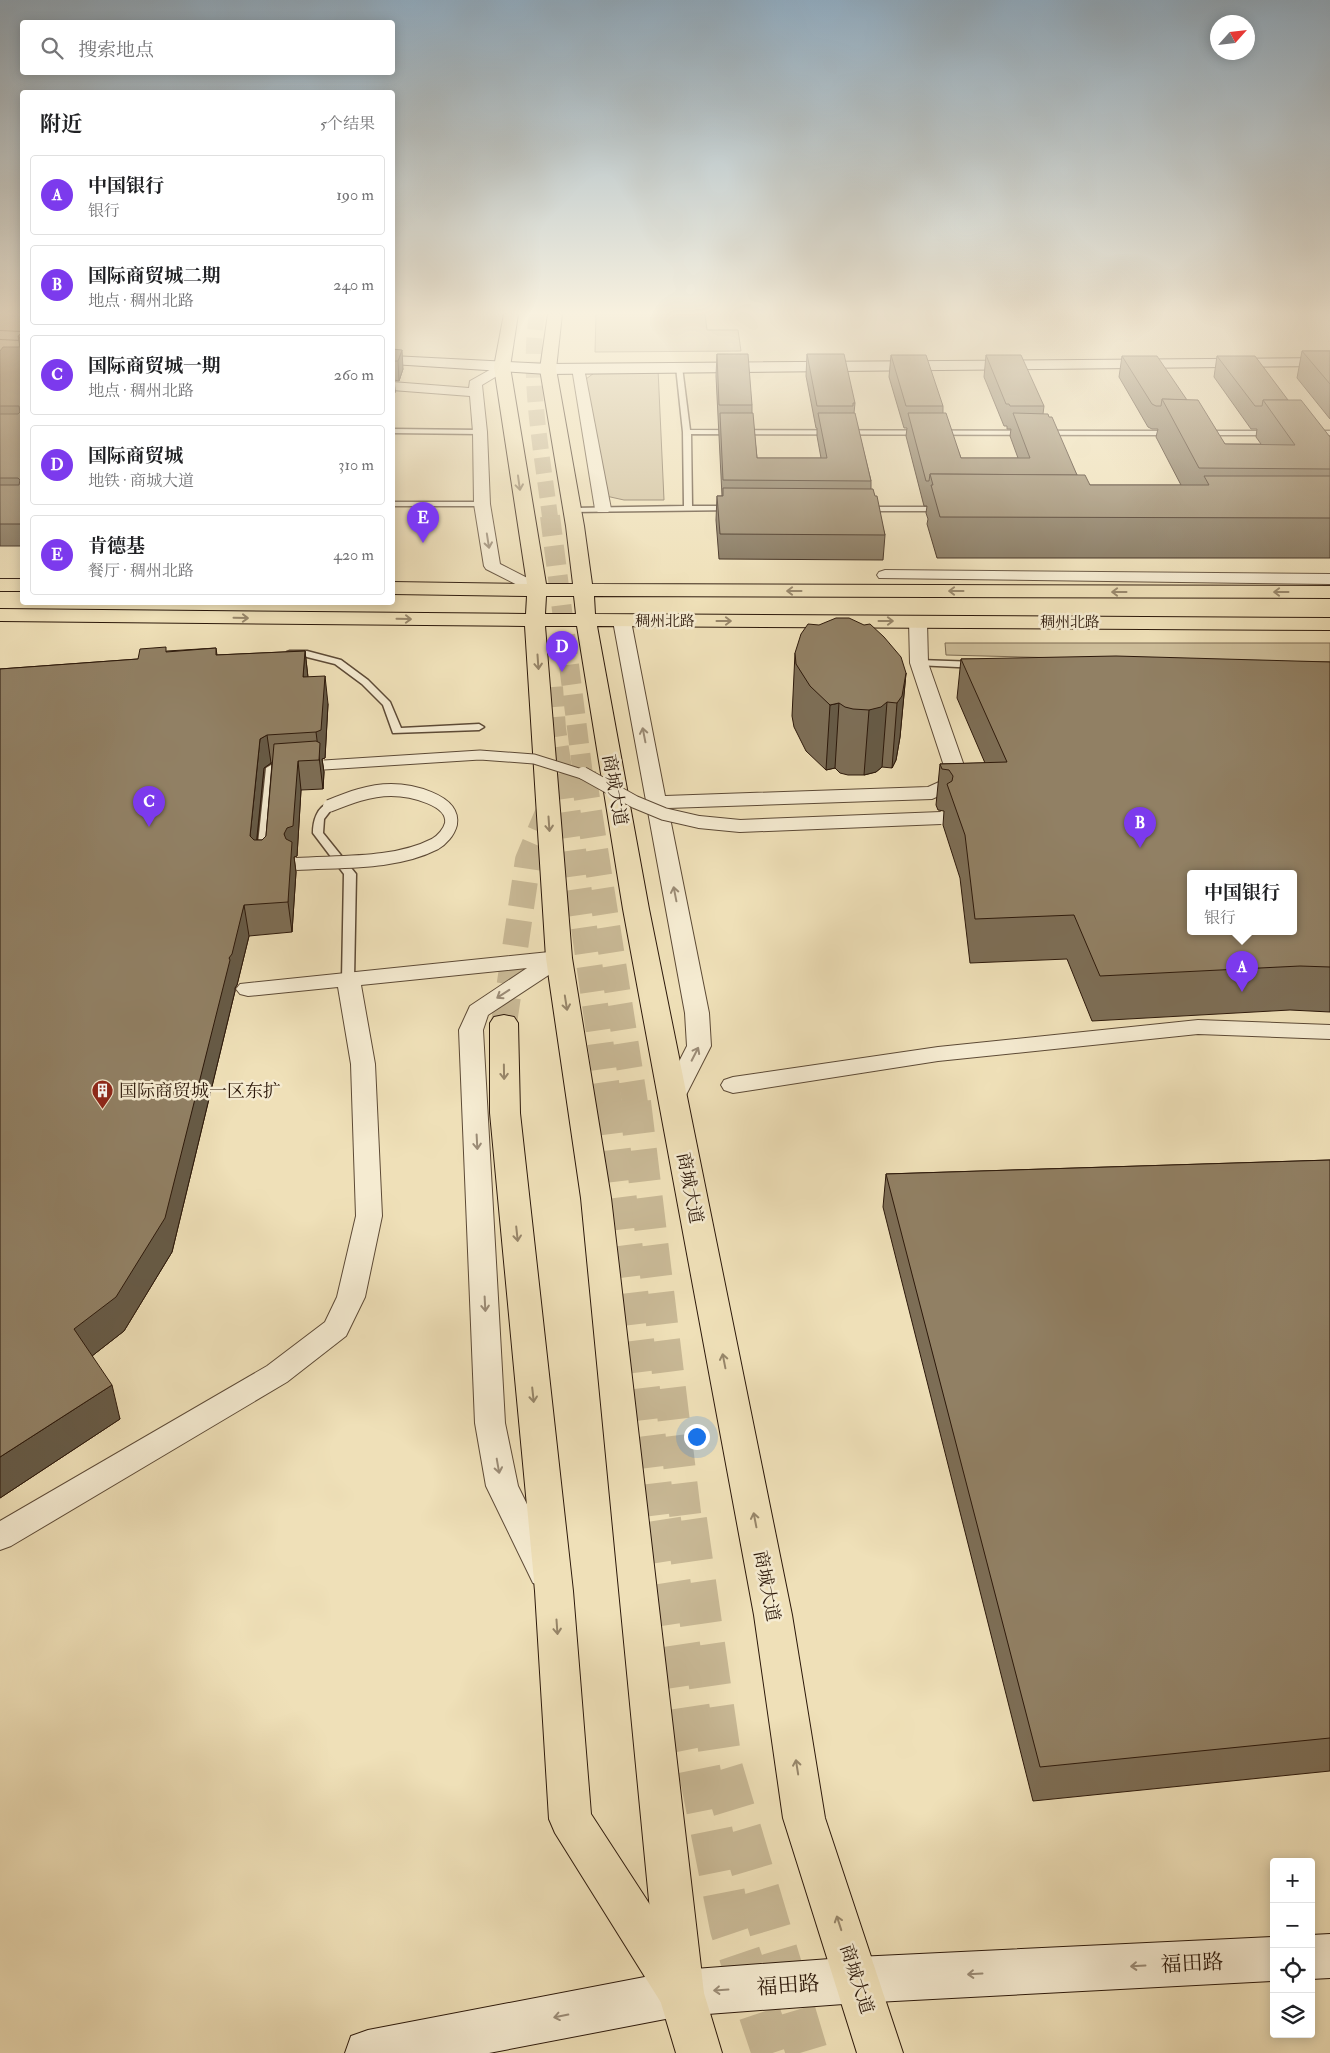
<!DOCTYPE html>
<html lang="zh">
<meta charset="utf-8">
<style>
:root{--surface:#fff;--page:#f6f6f6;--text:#202124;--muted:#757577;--line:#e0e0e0;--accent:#7c3aed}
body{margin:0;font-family:"IM FELL Double Pica","Noto Serif SC",serif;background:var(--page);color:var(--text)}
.controls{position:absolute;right:15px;bottom:15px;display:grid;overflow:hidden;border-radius:5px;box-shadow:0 2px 12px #0003}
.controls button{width:45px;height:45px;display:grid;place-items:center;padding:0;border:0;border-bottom:1px solid var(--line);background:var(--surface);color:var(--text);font:25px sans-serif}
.compass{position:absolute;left:1210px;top:15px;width:45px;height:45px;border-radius:50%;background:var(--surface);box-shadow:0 2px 12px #0003;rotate:63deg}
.you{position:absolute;left:696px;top:1436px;width:18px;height:18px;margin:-12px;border:4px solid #fff;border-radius:50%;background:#1a73e8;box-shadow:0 0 0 8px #1a73e833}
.badge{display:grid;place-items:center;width:32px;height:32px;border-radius:50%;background:var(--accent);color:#fff;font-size:16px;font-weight:700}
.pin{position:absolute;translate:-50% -41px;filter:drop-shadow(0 1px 2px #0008)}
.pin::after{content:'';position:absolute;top:26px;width:18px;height:15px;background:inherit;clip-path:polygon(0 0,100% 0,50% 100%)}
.popup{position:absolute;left:1187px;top:870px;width:110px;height:65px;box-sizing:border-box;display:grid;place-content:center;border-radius:5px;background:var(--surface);filter:drop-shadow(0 1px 4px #0005);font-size:16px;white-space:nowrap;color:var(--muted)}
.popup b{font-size:19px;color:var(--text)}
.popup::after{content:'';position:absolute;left:50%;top:100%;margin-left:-10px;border:10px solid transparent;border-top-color:var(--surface)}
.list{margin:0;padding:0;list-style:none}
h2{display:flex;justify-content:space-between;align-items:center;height:65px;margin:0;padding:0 20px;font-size:21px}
h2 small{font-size:16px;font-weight:400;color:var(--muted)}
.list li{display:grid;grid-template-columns:32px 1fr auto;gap:15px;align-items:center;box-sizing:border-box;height:80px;margin:0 10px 10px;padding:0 10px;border:1px solid var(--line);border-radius:5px}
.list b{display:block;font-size:19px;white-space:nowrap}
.list p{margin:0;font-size:16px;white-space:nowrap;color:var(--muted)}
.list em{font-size:16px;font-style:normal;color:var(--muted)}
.icon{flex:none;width:28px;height:28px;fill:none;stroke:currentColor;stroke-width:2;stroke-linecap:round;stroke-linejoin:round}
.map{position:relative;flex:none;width:1330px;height:2053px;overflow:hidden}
.search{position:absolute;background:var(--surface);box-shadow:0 2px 12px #0003;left:20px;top:20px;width:375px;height:55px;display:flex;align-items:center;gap:12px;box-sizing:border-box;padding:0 18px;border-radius:5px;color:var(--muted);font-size:19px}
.panel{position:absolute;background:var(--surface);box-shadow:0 2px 12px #0003;left:20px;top:90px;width:375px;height:515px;border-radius:5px}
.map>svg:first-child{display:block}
.green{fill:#cebe9a;stroke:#7d6b52}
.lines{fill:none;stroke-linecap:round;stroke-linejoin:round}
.highway-tunnel-far4{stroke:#c8b895;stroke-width:16;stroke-dasharray:16 8;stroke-linecap:butt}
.highway-tunnel-far3{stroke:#c8b895;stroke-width:20;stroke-dasharray:20 10;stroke-linecap:butt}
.highway-tunnel-far2{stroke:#c8b895;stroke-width:26;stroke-dasharray:26 13;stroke-linecap:butt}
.highway-tunnel-far1{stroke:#c8b895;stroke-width:32;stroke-dasharray:32 16;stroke-linecap:butt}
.highway-tunnel{stroke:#c8b895;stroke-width:42;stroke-dasharray:42 21;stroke-linecap:butt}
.lane-casing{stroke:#5d4a36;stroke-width:3}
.street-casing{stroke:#5d4a36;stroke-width:2}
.secondary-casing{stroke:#2c180a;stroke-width:2}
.primary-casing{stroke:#2c180a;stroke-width:2}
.highway-casing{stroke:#2c180a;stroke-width:2}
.lane{fill:#f5ebd1;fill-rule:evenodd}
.street{fill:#f5ebd1;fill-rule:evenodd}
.secondary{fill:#f5ebd1;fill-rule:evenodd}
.primary{fill:#efe0b8;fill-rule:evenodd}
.highway{fill:#efe0b8;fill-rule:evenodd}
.lane-bridge-far1-casing{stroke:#5d4a36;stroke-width:11;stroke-linecap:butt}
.lane-bridge-casing{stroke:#5d4a36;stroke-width:14;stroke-linecap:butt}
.lane-bridge-far1{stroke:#f5ebd1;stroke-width:9}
.lane-bridge{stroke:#f5ebd1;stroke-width:12}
.wall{fill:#7d6e56;stroke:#2c180a;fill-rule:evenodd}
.shaded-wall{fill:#665a46;stroke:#2c180a}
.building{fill:#918064;stroke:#2c180a;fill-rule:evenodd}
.oneway{stroke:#97866a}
.oneway2{stroke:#9b8c77}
.labels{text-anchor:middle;stroke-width:5;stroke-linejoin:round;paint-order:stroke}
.far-street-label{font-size:15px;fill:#2c180a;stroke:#f5ebd1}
.street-label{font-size:18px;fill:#2c180a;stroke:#f5ebd1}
.poi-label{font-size:18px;fill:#2c180a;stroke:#f5ebd1;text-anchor:start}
.near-street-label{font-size:21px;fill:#2c180a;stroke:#f5ebd1}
</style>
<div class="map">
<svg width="1330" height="2053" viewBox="0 0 1330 2053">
<rect width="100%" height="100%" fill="#efe0b8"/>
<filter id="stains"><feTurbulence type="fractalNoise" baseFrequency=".004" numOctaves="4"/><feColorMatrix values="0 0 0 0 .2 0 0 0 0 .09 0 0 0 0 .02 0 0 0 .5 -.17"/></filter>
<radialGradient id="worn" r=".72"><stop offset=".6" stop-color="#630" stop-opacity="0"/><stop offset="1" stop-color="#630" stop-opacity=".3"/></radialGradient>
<!-- green -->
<g class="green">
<polygon points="596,314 705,314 707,330 738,330 741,351 595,352"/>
<polygon points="658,369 664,500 624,500 606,496 586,379 594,373"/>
<polygon points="945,643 1330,643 1330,665 946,655"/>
</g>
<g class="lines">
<!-- highway-tunnel-far4 -->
<path class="highway-tunnel-far4" d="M537,314C527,379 542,452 550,517"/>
<!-- highway-tunnel-far3 -->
<g class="highway-tunnel-far3">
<polyline points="550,516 583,775"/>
<polyline points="553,687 556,729 563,775"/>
</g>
<!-- highway-tunnel-far2 -->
<g class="highway-tunnel-far2">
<polyline points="562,773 609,1103"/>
<polyline points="583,773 635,1103"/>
<polyline points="504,1023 528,860 553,801"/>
</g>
<!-- highway-tunnel-far1 -->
<g class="highway-tunnel-far1">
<polyline points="609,1102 660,1521"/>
<polyline points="635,1102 686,1521"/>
</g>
<!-- highway-tunnel -->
<g class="highway-tunnel">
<polyline points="660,1520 694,1743 731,1929 773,2053"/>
<polyline points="686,1520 722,1769 807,2053"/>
</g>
<defs>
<g id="lane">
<polygon points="679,365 682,367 690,430 1172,431 1176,433 1172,435 691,434 692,506 736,506 736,510 570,512 570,508 573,508 684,506 683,432 676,367"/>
<polygon points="392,429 480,430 484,432 480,434 392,433"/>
<polygon points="1199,431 1272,431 1276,433 1272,435 1199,435"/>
<rect x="1307" y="431" width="23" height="4"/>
<polygon points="392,502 482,502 486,504 482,506 392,506"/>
<polygon points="860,507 943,507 947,509 943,511 860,511"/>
<polygon points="290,651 307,651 341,660 368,680 390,702 401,728 479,724 484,727 479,730 393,733 383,705 362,684 335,664 307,657 287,656 287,652"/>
<polygon points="919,660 978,662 983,665 978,668 916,665 914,663"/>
<polygon points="287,764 292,767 291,769 276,771 269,853 267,855 259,855 257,853 266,768 271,765"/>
<path d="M329,803L334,806L324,819L323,833L356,874L354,979L348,983L342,979L344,874L313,833C313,821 317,807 329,803Z"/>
</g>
<g id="street">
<polygon points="502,363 508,367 507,370 482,385 487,432 490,504 500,564 543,586 545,590 543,594 537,595 486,569 484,566 474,504 473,432 470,396 392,390 392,382 469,388 470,381"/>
<polygon points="578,364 584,368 611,509 608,512 598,512 595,509 572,368"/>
<polygon points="885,570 1330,574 1330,584 879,578 877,575 879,572"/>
<polygon points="622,616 628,617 631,621 665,796 928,787 948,778 910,663 909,621 912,617 918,616 924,617 927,621 928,663 969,780 966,784 932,799 668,808 709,1013 711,1046 685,1097 682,1103 673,1105 664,1103 661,1097 687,1046 685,1013 613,621 616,617"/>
<polygon points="559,951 567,953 570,958 567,963 488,1015 483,1030 505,1423 518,1486 561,1573 557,1583 545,1587 533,1583 486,1486 475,1423 459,1030 470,1006 527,968 361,985 375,1064 382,1216 365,1297 346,1336 287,1382 11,1546 0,1550 0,1521 267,1366 325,1322 337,1297 356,1216 351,1064 338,987 248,996 240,994 236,989 240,984"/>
<polygon points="1198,1020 1330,1025 1330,1039 1198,1034 938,1061 733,1093 724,1090 721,1085 724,1080 733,1077 938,1047"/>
</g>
<g id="secondary">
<polygon points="0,331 22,332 22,340 0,339"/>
<polygon points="392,356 548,364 1330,358 1330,366 548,374 392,364"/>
<polygon points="1330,1934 1330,1978 1311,1979 1311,1935"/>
<polygon points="1274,1937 1274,1981 857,2003 681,2016 489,2053 345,2053 351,2036 368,2030 681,1970 857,1957"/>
</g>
<g id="primary">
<path d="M504,314H518L510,367L546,584H573L566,526L540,369L548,314H562L556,369L584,526L592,584L1330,586V598L594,596L595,614L1330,618V630L597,626L649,909L792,1615L825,1818L903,2053H857L783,1818L754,1615L623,909L577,626H545L572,958L611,1198L704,1993L722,2053H676L658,1993L581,1198L546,958L525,626L0,621V609L526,614L527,596L392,594V582L527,584L494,367ZM546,596H574L576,614H545Z"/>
<rect x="0" y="579" width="22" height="12"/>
</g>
<polygon id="highway" points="504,1015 514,1017 518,1023 520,1113 573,1591 591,1814 697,1977 704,1993 697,2009 681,2016 665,2009 555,1833 549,1819 535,1591 490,1113 490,1023 494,1017"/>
</defs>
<!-- lane casing -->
<use href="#lane" class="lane-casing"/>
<!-- street casing -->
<use href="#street" class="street-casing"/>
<!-- secondary casing -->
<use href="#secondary" class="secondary-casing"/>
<!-- primary casing -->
<use href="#primary" class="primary-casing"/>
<!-- highway casing -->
<use href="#highway" class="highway-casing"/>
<!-- lane -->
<use href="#lane" class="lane"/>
<!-- street -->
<use href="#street" class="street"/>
<!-- secondary -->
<use href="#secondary" class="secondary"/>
<!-- primary -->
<use href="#primary" class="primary"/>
<!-- highway -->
<use href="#highway" class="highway"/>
<defs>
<polyline id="lane-bridge-far1" points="324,765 480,755 534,759 585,775"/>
<g id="lane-bridge">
<polyline points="583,773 635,802 664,814 699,822 740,826 941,818"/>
<path d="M296,864C340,861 394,865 435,844C442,840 449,832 451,824C455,799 409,790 391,790C369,790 349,798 329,806"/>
</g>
</defs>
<!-- lane-bridge-far1 casing -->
<use href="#lane-bridge-far1" class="lane-bridge-far1-casing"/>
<!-- lane-bridge casing -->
<use href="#lane-bridge" class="lane-bridge-casing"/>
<!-- lane-bridge-far1 -->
<use href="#lane-bridge-far1" class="lane-bridge-far1"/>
<!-- lane-bridge -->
<use href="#lane-bridge" class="lane-bridge"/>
</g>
<!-- wall -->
<g class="wall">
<polygon points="22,333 22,546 0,546 0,351 20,347 18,336"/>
<polygon points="392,349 403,369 399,381 394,380 395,392 392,401"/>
<polygon points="1302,351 1330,351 1330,419 1297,378"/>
<polygon points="717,354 752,405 752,413 757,458 821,458 817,436 817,428 816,428 806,376 807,354 855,403 854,413 871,481 871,489 885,535 883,560 719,559 716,520 717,496 722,496 716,376"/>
<polygon points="891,355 943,406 943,413 961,458 1018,458 1010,436 1011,429 1007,429 1007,426 1004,426 984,377 986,355 1044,406 1043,414 1077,475 1090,485 1181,485 1156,437 1158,429 1152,429 1148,427 1119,377 1122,356 1187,400 1225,444 1261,444 1256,437 1257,429 1251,429 1214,377 1217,356 1288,400 1330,437 1330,558 937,558 927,524 928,519 926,513 927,506 924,506 906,436 907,428 904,428 889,377"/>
<path d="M216,648L217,655L305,651L308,677L328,704L325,758L322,759L324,772L323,789L301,790L297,856L294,857L296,872L292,932L249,936L237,985L235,988V991L172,1252L124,1331L92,1356L120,1419L0,1498V669L138,659L167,651ZM271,763H272L266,836L262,840H257L264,768Z"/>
<polygon points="795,653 906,673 900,737 896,760 892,768 882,767 876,772 864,775 848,775 840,773 835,768 826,770 806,751 794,727 792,716"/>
<polygon points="961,659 1330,662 1330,1012 1290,1010 1092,1021 1067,959 970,963 960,878 943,825 944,811 938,810 936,805 940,764 985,763 957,698"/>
<polygon points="1330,1160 1330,1771 1033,1801 883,1207 886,1174"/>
</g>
<!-- shaded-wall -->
<g class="shaded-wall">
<polygon points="402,350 403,369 399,381 398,361"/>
<polygon points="394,372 395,392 392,401 392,376"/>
<polygon points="305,651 308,678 303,677"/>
<polygon points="906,673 900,737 896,760 892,768 897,703"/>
<polygon points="325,676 328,704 325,758 322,759 324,772 323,789 316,732"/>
<polygon points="887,702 882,767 876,772 864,775 869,710"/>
<polygon points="839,703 835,768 826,770 830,705"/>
<polygon points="267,735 271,763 264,768 254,866 250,836 260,739"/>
<polygon points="298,761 301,790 297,856 294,857 296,872 292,932 288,902 284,834"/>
<polygon points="244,905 249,936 237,985 235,988 235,991 172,1252 124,1331 83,1363 74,1329 229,958"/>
<polygon points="112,1385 120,1419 0,1498 0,1457"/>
</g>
<!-- building -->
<g class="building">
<polygon points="22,333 22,524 0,524 0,485 19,485 20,480 18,478 0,478 0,414 18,414 20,412 19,406 0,406 0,351 3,347 20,347 20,338 18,336"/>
<polygon points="392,349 402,350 398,361 392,361"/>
<polygon points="1302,351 1330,351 1330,384"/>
<polygon points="717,354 748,354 752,405 719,405"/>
<polygon points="807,354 844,354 855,403 853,403 853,406 817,406"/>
<polygon points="891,355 926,355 943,406 906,406"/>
<polygon points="986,355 1021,355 1044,406 1010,406 1009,404 1006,404"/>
<polygon points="1122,356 1157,356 1187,400 1162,399 1161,406 1156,406 1152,404"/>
<polygon points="1217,356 1255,356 1288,400 1263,400 1262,406 1255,406"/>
<polygon points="1162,399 1198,400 1225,444 1295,445 1263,400 1301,400 1330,437 1330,469 1199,468"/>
<polygon points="720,413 753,413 757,458 827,458 818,413 855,413 871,481 723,480"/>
<polygon points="908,413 946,413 961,458 1030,458 1013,413 1048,414 1049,417 1052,417 1077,475 930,474 929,481 926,481"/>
<polygon points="930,474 1085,475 1090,485 1209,485 1204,476 1330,476 1330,518 940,517 931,485 933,485"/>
<polygon points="723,488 873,489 875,496 877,496 885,535 720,534 717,496 723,496"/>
<polygon points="836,618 849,618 864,625 870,624 884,637 901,657 906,673 902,696 897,703 887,702 881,707 869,710 853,709 845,707 839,703 830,705 810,686 796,664 795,653 801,634 808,624 819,625"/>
<polygon points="166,647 166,652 216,648 216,655 305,651 303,677 325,676 321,730 316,732 267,735 260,739 250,836 254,840 262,840 266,836 274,744 316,741 320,743 319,760 298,761 293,826 287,828 284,834 286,839 292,842 288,902 244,905 232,954 229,958 230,960 165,1218 116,1297 74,1329 112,1385 0,1457 0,669 138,659 140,649"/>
<path d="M1116,656L1330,662V967L1300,966L1100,976L1074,915L975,919L965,835L947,784L952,781L953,776L949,770L942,769L940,764L1007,762L961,659ZM1191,873H1293V931H1191Z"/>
<polygon points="1330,1160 1330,1738 1040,1767 886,1174"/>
</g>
<!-- one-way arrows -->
<defs><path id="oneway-shaft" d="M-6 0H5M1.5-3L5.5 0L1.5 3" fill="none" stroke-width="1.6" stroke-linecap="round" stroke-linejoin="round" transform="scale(1.25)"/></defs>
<g class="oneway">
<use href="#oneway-shaft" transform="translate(519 483) rotate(82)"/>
<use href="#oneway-shaft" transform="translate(794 591) rotate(-180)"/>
<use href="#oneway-shaft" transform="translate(956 591) rotate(-180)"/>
<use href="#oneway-shaft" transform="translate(1119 592) rotate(-180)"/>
<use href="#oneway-shaft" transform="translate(1281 592) rotate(-180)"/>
<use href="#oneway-shaft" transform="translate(241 618) rotate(1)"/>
<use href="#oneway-shaft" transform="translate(404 619) rotate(1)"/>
<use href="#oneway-shaft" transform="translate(724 621)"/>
<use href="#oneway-shaft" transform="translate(886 621)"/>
<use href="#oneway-shaft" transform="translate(538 662) rotate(86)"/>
<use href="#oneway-shaft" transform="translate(549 824) rotate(86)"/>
<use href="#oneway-shaft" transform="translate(566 1003) rotate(81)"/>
<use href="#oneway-shaft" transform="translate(504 1072) rotate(89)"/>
<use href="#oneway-shaft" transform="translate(517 1234) rotate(84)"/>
<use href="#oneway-shaft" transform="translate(724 1361) rotate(-101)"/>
<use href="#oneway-shaft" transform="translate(533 1395) rotate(84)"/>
<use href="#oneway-shaft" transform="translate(755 1520) rotate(-101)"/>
<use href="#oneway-shaft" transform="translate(557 1627) rotate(86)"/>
<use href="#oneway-shaft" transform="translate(797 1767) rotate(-99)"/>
<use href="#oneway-shaft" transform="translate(839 1923) rotate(-108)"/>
</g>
<g class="oneway2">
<use href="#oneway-shaft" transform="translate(488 541) rotate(81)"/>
<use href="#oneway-shaft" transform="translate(644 735) rotate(-101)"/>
<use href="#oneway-shaft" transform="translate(675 894) rotate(-101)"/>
<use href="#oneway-shaft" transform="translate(503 994) rotate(147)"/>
<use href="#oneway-shaft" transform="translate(695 1054) rotate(-63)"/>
<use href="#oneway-shaft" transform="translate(477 1142) rotate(87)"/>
<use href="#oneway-shaft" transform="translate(485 1304) rotate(87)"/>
<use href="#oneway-shaft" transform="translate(498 1466) rotate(80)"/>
<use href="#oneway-shaft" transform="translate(1138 1966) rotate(177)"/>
<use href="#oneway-shaft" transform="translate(975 1974) rotate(177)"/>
<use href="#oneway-shaft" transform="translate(721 1990) rotate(176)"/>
<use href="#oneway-shaft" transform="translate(561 2016) rotate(169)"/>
</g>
<!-- sky -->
<linearGradient id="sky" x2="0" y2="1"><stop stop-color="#90aabd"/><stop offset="0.52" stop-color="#f8f1df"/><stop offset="1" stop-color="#f8f1df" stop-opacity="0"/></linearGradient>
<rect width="1330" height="602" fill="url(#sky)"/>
<!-- icons -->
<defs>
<symbol id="building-pin" viewBox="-11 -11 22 30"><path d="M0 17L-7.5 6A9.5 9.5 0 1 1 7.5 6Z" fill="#8f2418" stroke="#f5ebd1"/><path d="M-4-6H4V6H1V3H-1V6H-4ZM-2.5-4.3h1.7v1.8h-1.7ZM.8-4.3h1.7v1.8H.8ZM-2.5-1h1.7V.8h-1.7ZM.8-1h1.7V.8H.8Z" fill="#fff"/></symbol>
</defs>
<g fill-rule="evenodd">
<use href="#building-pin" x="90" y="1078" width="25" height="34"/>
</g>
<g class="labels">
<!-- far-street labels -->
<g class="far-street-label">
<text x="665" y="626">稠州北路</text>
<text x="1070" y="627">稠州北路</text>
</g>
<!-- street labels -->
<g class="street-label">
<text transform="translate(615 790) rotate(80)" y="6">商城大道</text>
<text transform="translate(690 1188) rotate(79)" y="6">商城大道</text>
<text transform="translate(767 1586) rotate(79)" y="6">商城大道</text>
<text transform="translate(857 1979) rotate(72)" y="6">商城大道</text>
</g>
<!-- poi labels -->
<g class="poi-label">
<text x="119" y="1097">国际商贸城一区东扩</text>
</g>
<!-- near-street labels -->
<g class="near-street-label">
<text transform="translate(1192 1963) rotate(-3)" y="7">福田路</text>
<text transform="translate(788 1985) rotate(-4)" y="7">福田路</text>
</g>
</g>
<rect width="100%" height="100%" filter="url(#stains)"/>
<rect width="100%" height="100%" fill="url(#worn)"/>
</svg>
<div class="controls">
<button>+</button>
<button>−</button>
<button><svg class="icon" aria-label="locate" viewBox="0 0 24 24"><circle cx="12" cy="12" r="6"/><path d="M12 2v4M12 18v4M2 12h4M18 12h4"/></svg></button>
<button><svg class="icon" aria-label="layers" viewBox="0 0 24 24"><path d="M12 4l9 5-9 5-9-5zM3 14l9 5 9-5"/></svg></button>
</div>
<svg class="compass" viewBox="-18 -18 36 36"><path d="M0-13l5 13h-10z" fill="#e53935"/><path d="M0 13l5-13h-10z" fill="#757577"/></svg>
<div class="you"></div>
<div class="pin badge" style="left:1242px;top:992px">A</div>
<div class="popup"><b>中国银行</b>银行</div>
<div class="pin badge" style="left:1140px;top:848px">B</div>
<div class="pin badge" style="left:149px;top:827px">C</div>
<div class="pin badge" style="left:562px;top:672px">D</div>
<div class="pin badge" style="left:423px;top:543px">E</div>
<div class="search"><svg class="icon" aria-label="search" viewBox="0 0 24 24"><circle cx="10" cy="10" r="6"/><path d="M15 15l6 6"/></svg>搜索地点</div>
<section class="panel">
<h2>附近<small>5个结果</small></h2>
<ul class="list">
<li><span class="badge">A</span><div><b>中国银行</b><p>银行</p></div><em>190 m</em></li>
<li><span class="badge">B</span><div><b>国际商贸城二期</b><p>地点 · 稠州北路</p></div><em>240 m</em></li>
<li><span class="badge">C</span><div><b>国际商贸城一期</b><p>地点 · 稠州北路</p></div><em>260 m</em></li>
<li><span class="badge">D</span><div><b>国际商贸城</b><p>地铁 · 商城大道</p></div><em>310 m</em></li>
<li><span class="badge">E</span><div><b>肯德基</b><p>餐厅 · 稠州北路</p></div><em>420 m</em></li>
</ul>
</section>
</div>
